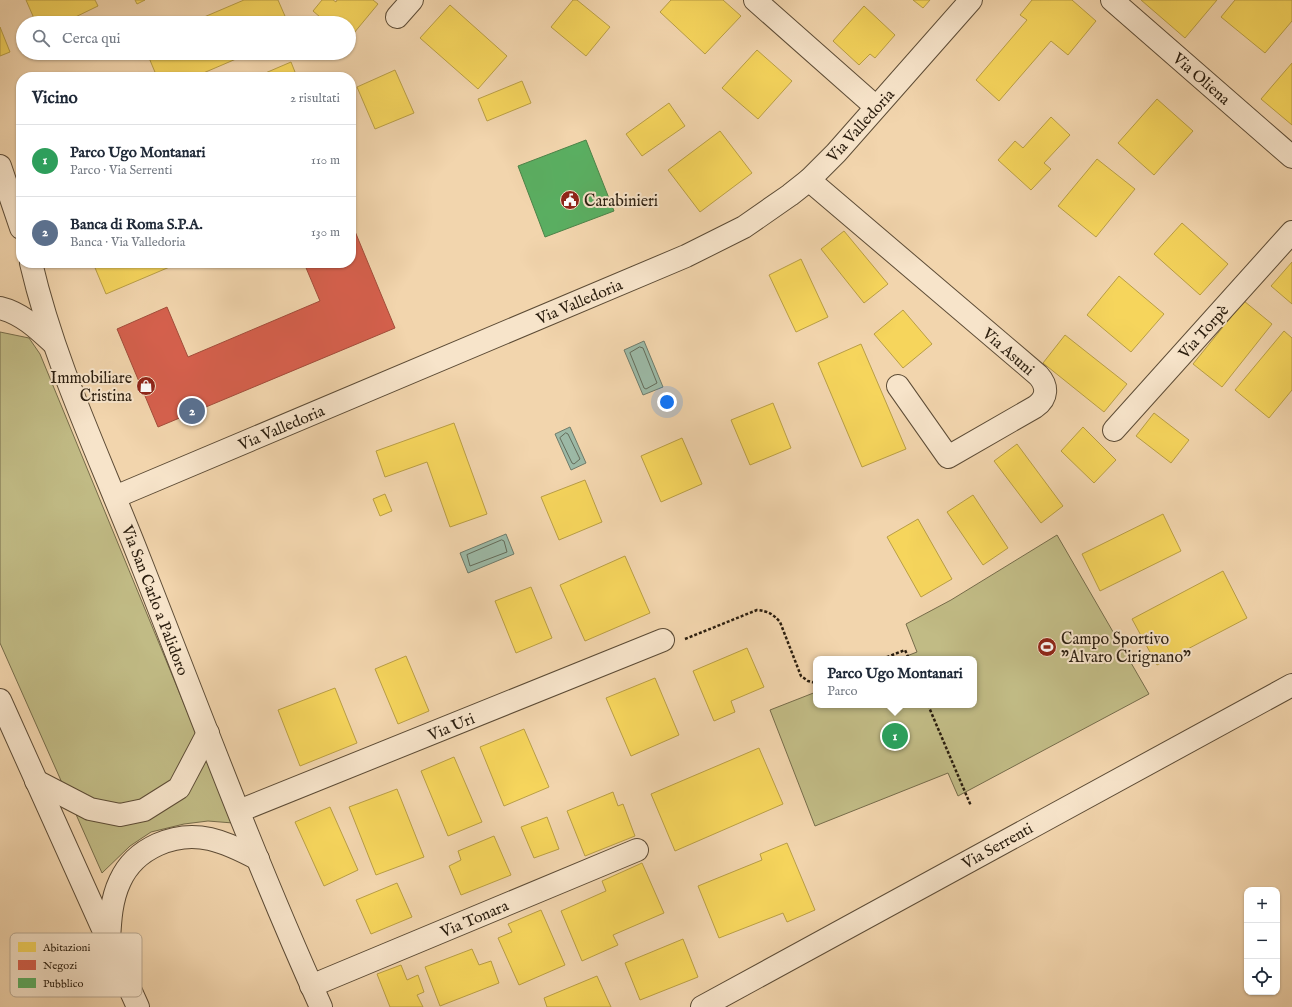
<!DOCTYPE html>
<html lang="it">
<meta charset="utf-8">
<style>
:root{--surface:#fff;--page:#f2f2f3;--text:#1f2937;--muted:#747a83;--line:#e0e1e3;--accent:#2563eb}
body{margin:0;font-family:"IM FELL English",serif;background:var(--page);color:var(--text)}
.controls{position:absolute;right:12px;bottom:12px;display:grid;overflow:hidden;border-radius:8px;box-shadow:0 1px 3px #0004}
.controls button{width:36px;height:36px;display:grid;place-items:center;padding:0;border:0;border-bottom:1px solid var(--line);background:var(--surface);color:var(--text);font:20px sans-serif}
.you{position:absolute;left:667px;top:402px;width:14px;height:14px;margin:-10px;border:3px solid #fff;border-radius:50%;background:#1a73e8;box-shadow:0 0 0 6px #1a73e833}
.badge{display:grid;place-items:center;width:26px;height:26px;border-radius:50%;background:var(--accent);color:#fff;font-size:13px;font-weight:700}
.pin{position:absolute;translate:-50% -50%;border:2px solid #fff;box-shadow:0 1px 4px #0006}
.popup{position:absolute;left:813px;top:656px;width:164px;height:52px;box-sizing:border-box;display:grid;place-content:center;border-radius:8px;background:var(--surface);filter:drop-shadow(0 1px 3px #0005);font-size:13px;white-space:nowrap;color:var(--muted)}
.popup b{font-size:15px;color:var(--text)}
.popup::after{content:'';position:absolute;left:50%;top:100%;margin-left:-8px;border:8px solid transparent;border-top-color:var(--surface)}
.list{margin:0;padding:0;list-style:none}
h2{display:flex;justify-content:space-between;align-items:center;height:52px;margin:0;padding:0 16px;font-size:17px}
h2 small{font-size:13px;font-weight:400;color:var(--muted)}
.list li{display:grid;grid-template-columns:26px 1fr auto;gap:12px;align-items:center;box-sizing:border-box;height:72px;padding:0 16px;border-top:1px solid var(--line)}
.list b{display:block;font-size:15px;white-space:nowrap}
.list p{margin:0;font-size:13px;white-space:nowrap;color:var(--muted)}
.list em{font-size:13px;font-style:normal;color:var(--muted)}
.icon{flex:none;width:22px;height:22px;fill:none;stroke:currentColor;stroke-width:2;stroke-linecap:round;stroke-linejoin:round}
.map{position:relative;flex:none;width:1292px;height:1007px;overflow:hidden}
.search{position:absolute;background:var(--surface);box-shadow:0 1px 3px #0004;left:16px;top:16px;width:340px;height:44px;display:flex;align-items:center;gap:10px;box-sizing:border-box;padding:0 14px;border-radius:22px;color:var(--muted);font-size:15px}
.panel{position:absolute;background:var(--surface);box-shadow:0 1px 3px #0004;left:16px;top:72px;width:340px;height:196px;border-radius:16px}
.map>svg:first-child{display:block}
.green{fill:#c1bb85;stroke:#766c4a}
.water{fill:#9cb9a6;stroke:#6f7b6a}
.homes{fill:#f6d55c;stroke:#b99e45}
.shops{fill:#d6604d;stroke:#a34c3a}
.public{fill:#5aae61;stroke:#4c8348}
.lines{fill:none;stroke-linecap:round;stroke-linejoin:round}
.shore{stroke:#646c5a;stroke-width:1}
.minor-casing{stroke:#5d4c36;stroke-width:24}
.path{stroke:#2b1e0f;stroke-width:2.5;stroke-dasharray:3 2;stroke-linecap:butt}
.minor{stroke:#f7e4ca;stroke-width:22}
.labels{text-anchor:middle;stroke-width:4;stroke-linejoin:round;paint-order:stroke}
.street-label{font-size:16px;fill:#2b1e0f;stroke:#f7e4ca}
.poi-label{font-size:16px;fill:#2b1e0f;stroke:#f7e4ca;text-anchor:start}
.key{fill:#f7e4ca;stroke:#baa992;stroke-width:1}
.key-label{font-size:11px;fill:#2b1e0f}
</style>
<div class="map">
<svg width="1292" height="1007" viewBox="0 0 1292 1007">
<rect width="100%" height="100%" fill="#f2d5ad"/>
<filter id="stains"><feTurbulence type="fractalNoise" baseFrequency=".005" numOctaves="4"/><feColorMatrix values="0 0 0 0 .2 0 0 0 0 .09 0 0 0 0 .02 0 0 0 .5 -.17"/></filter>
<radialGradient id="worn" r=".72"><stop offset=".6" stop-color="#630" stop-opacity="0"/><stop offset="1" stop-color="#630" stop-opacity=".3"/></radialGradient>
<!-- green -->
<g class="green">
<polygon points="0,332 29,338 40,354 233,823 208,821 184,824 151,832 130,846 102,873 0,643"/>
<polygon points="1057,535 1149,694 958,796 948,773 815,826 770,710 816,692 816,705 974,705 974,659 899,659 917,652 906,624 951,600"/>
</g>
<!-- water -->
<g class="water">
<polygon points="644,341 663,387 643,395 624,350"/>
<polygon points="570,427 586,463 571,470 555,434"/>
<polygon points="506,534 514,554 468,573 460,553"/>
</g>
<!-- homes -->
<g class="homes">
<polygon points="26,0 95,0 98,6 63,23 36,23"/>
<polygon points="135,0 145,0 137,4"/>
<polygon points="244,0 278,0 288,23 190,23"/>
<polygon points="322,0 333,0 336,2 337,0 373,0 378,4 349,39 349,23 327,23 313,11"/>
<polygon points="573,0 577,0 610,27 586,56 551,27"/>
<polygon points="671,0 723,0 741,16 705,54 660,12"/>
<polygon points="913,0 930,0 923,8"/>
<polygon points="1032,0 1072,0 1096,21 1068,55 1051,41 999,101 976,80 1027,20 1020,15"/>
<polygon points="1141,0 1217,0 1185,38"/>
<polygon points="1235,0 1292,0 1292,21 1265,53 1221,17"/>
<polygon points="450,5 507,56 478,89 420,38"/>
<polygon points="864,6 895,35 875,58 870,54 859,65 833,41"/>
<polygon points="0,27 10,52 0,56"/>
<polygon points="757,50 792,81 758,119 722,88"/>
<polygon points="147,53 250,53 194,77 157,77"/>
<polygon points="291,62 297,77 256,77"/>
<polygon points="1292,63 1292,125 1261,99"/>
<polygon points="395,70 414,113 375,129 357,87"/>
<polygon points="522,81 531,103 487,121 478,99"/>
<polygon points="1157,99 1193,131 1154,175 1118,143"/>
<polygon points="669,103 685,126 642,156 626,134"/>
<polygon points="1051,117 1070,135 1044,163 1051,169 1031,190 998,160 1015,141 1023,148"/>
<polygon points="720,131 752,173 700,212 668,170"/>
<polygon points="1097,159 1135,189 1096,237 1058,206"/>
<polygon points="1182,223 1228,264 1200,295 1154,254"/>
<polygon points="844,231 888,284 864,303 821,249"/>
<polygon points="801,259 828,317 796,332 769,275"/>
<polygon points="1292,262 1292,304 1271,286"/>
<polygon points="93,263 179,263 106,294"/>
<polygon points="1119,276 1164,314 1131,352 1087,315"/>
<polygon points="1244,301 1272,324 1222,387 1193,364"/>
<polygon points="903,310 932,344 903,368 874,334"/>
<polygon points="1284,331 1292,338 1292,390 1269,418 1235,390"/>
<polygon points="1065,335 1127,384 1104,412 1043,363"/>
<polygon points="861,344 906,449 862,467 818,363"/>
<polygon points="773,403 791,448 750,465 731,420"/>
<polygon points="1154,413 1189,440 1171,463 1136,436"/>
<polygon points="454,423 487,514 450,527 427,462 385,477 376,451"/>
<polygon points="1083,427 1116,460 1094,483 1061,451"/>
<polygon points="682,438 702,484 661,502 641,456"/>
<polygon points="1017,444 1063,506 1041,523 994,461"/>
<polygon points="585,480 602,522 559,540 541,497"/>
<polygon points="385,494 392,511 380,516 373,499"/>
<polygon points="973,495 1008,548 983,565 947,512"/>
<polygon points="1163,514 1181,551 1100,591 1082,554"/>
<polygon points="918,519 952,579 921,597 887,537"/>
<polygon points="625,556 650,613 585,641 560,585"/>
<polygon points="1223,571 1247,618 1157,665 1132,619"/>
<polygon points="531,587 552,638 516,653 495,601"/>
<polygon points="747,648 764,687 731,701 735,712 714,721 693,671"/>
<polygon points="406,656 429,711 398,724 375,669"/>
<polygon points="655,678 679,735 631,756 606,698"/>
<polygon points="335,688 357,743 300,766 278,710"/>
<polygon points="524,729 549,787 504,806 480,747"/>
<polygon points="759,748 783,804 675,851 651,794"/>
<polygon points="454,757 482,822 448,836 421,771"/>
<polygon points="397,789 424,857 376,875 349,807"/>
<polygon points="613,792 618,806 623,804 635,836 585,856 567,811"/>
<polygon points="330,807 358,870 324,886 295,822"/>
<polygon points="547,817 559,849 534,858 521,827"/>
<polygon points="494,836 511,875 461,895 449,866 461,860 458,851"/>
<polygon points="787,843 815,910 787,922 783,913 719,938 698,886 762,860 760,854"/>
<polygon points="642,863 664,913 613,935 618,945 582,961 561,911 606,891 602,881"/>
<polygon points="397,883 412,917 371,934 356,900"/>
<polygon points="541,910 565,965 519,985 498,938 512,932 508,924"/>
<polygon points="683,939 698,977 640,1000 625,963"/>
<polygon points="472,949 479,965 491,961 499,983 440,1006 425,967"/>
<polygon points="401,965 407,980 418,975 424,992 417,995 423,1007 390,1007 377,974"/>
<polygon points="597,976 611,1007 547,1007 544,998"/>
</g>
<!-- shops -->
<polygon class="shops" points="354,229 395,328 158,427 117,329 167,307 188,357 320,301 304,263 351,263 351,231"/>
<!-- public -->
<polygon class="public" points="586,140 614,211 545,237 518,166"/>
<g class="lines">
<!-- shore -->
<g class="shore">
<polygon points="640,347 643,348 657,383 646,389 644,388 630,353"/>
<polygon points="566,433 568,434 580,459 574,464 572,463 560,438"/>
<polygon points="502,540 504,541 507,552 470,566 467,555"/>
</g>
<defs>
<g id="minor">
<polyline points="755,0 876,107"/>
<polyline points="1112,0 1292,157"/>
<polyline points="397,17 412,0"/>
<polyline points="0,166 21,228"/>
<path d="M809,180L1038,375C1048,386 1048,398 1035,407L948,457L898,386"/>
<path d="M31,263C55,366 102,462 140,560C199,710 255,861 321,1007"/>
<path d="M0,308C21,313 37,328 52,342"/>
<polyline points="1114,430 1292,232"/>
<polyline points="115,497 686,256 744,227 790,195 809,180 836,153 971,0"/>
<polyline points="0,700 138,1007"/>
<polyline points="36,781 90,809 120,815 144,810 179,788 208,733"/>
<polyline points="239,811 663,640"/>
<path d="M109,941C110,921 111,900 120,881C135,848 175,831 210,839C227,843 243,851 258,859"/>
<polyline points="311,986 637,850"/>
<polyline points="702,1007 1292,685"/>
</g>
</defs>
<!-- minor casing -->
<use href="#minor" class="minor-casing"/>
<!-- path -->
<g class="path">
<path d="M685,639L757,610C768,611 773,614 780,622L801,676L808,681L816,683"/>
<polyline points="882,659 905,650 909,659"/>
<polyline points="928,705 971,806"/>
</g>
<!-- minor -->
<use href="#minor" class="minor"/>
</g>
<!-- icons -->
<defs>
<symbol id="civic-disc" viewBox="-11 -11 22 22"><circle r="9.5" fill="#8f2418" stroke="#f7e4ca"/><path d="M-.6-6.5H3V-4.5H.6V-3L4-1V1h2V6H-6V1h2V-1L-.6-3ZM-1.2 2.5V6h2.4V2.5Z" fill="#fff"/></symbol>
<symbol id="shop-disc" viewBox="-11 -11 22 22"><circle r="9.5" fill="#8f2418" stroke="#f7e4ca"/><path d="M-5-2.5h2.3a2.7 3.5 0 0 1 5.4 0H5L5.5 6h-11ZM-1.5-2.5h3a1.5 2.3 0 0 0-3 0Z" fill="#fff"/></symbol>
<symbol id="stadium-disc" viewBox="-11 -11 22 22"><circle r="9.5" fill="#8f2418" stroke="#f7e4ca"/><path d="M0-5a6.5 5 0 1 0 0 10a6.5 5 0 1 0 0-10ZM-3.5-1.8h7v3.6h-7Z" fill="#fff"/></symbol>
</defs>
<g fill-rule="evenodd">
<use href="#civic-disc" x="559" y="189" width="22" height="22"/>
<use href="#shop-disc" x="135" y="375" width="22" height="22"/>
<use href="#stadium-disc" x="1036" y="636" width="22" height="22"/>
</g>
<g class="labels">
<!-- street labels -->
<g class="street-label">
<text transform="translate(1202 78) rotate(41)" y="6">Via Oliena</text>
<text transform="translate(860 125) rotate(-48)" y="6">Via Valledoria</text>
<text transform="translate(579 301) rotate(-23)" y="6">Via Valledoria</text>
<text transform="translate(1203 331) rotate(-48)" y="6">Via Torpè</text>
<text transform="translate(1009 351) rotate(41)" y="6">Via Asuni</text>
<text transform="translate(281 427) rotate(-23)" y="6">Via Valledoria</text>
<text transform="translate(156 600) rotate(69)" y="6">Via San Carlo a Palidoro</text>
<text transform="translate(451 726) rotate(-22)" y="6">Via Uri</text>
<text transform="translate(997 845) rotate(-29)" y="6">Via Serrenti</text>
<text transform="translate(474 918) rotate(-23)" y="6">Via Tonara</text>
</g>
<!-- poi labels -->
<g class="poi-label">
<text x="584" y="206">Carabinieri</text>
<text x="132" y="383" text-anchor="end">Immobiliare<tspan x="132" dy="18">Cristina</tspan></text>
<text x="1061" y="644">Campo Sportivo<tspan x="1061" dy="18">"Alvaro Cirignano"</tspan></text>
</g>
</g>
<!-- legend -->
<rect x="10" y="933" width="132" height="64" rx="6" class="key"/>
<rect x="18" y="942" width="18" height="10" fill="#f6d55c"/>
<rect x="18" y="960" width="18" height="10" fill="#d6604d"/>
<rect x="18" y="978" width="18" height="10" fill="#5aae61"/>
<g class="key-label">
<text x="43" y="951">Abitazioni</text>
<text x="43" y="969">Negozi</text>
<text x="43" y="987">Pubblico</text>
</g>
<rect width="100%" height="100%" filter="url(#stains)"/>
<rect width="100%" height="100%" fill="url(#worn)"/>
</svg>
<div class="controls">
<button>+</button>
<button>−</button>
<button><svg class="icon" aria-label="locate" viewBox="0 0 24 24"><circle cx="12" cy="12" r="6"/><path d="M12 2v4M12 18v4M2 12h4M18 12h4"/></svg></button>
</div>
<div class="you"></div>
<div class="pin badge" style="left:895px;top:736px;background:#2e9e5b">1</div>
<div class="popup"><b>Parco Ugo Montanari</b>Parco</div>
<div class="pin badge" style="left:192px;top:411px;background:#5c6f8a">2</div>
<div class="search"><svg class="icon" aria-label="search" viewBox="0 0 24 24"><circle cx="10" cy="10" r="6"/><path d="M15 15l6 6"/></svg>Cerca qui</div>
<section class="panel">
<h2>Vicino<small>2 risultati</small></h2>
<ul class="list">
<li><span class="badge" style="background:#2e9e5b">1</span><div><b>Parco Ugo Montanari</b><p>Parco · Via Serrenti</p></div><em>110 m</em></li>
<li><span class="badge" style="background:#5c6f8a">2</span><div><b>Banca di Roma S.P.A.</b><p>Banca · Via Valledoria</p></div><em>130 m</em></li>
</ul>
</section>
</div>
